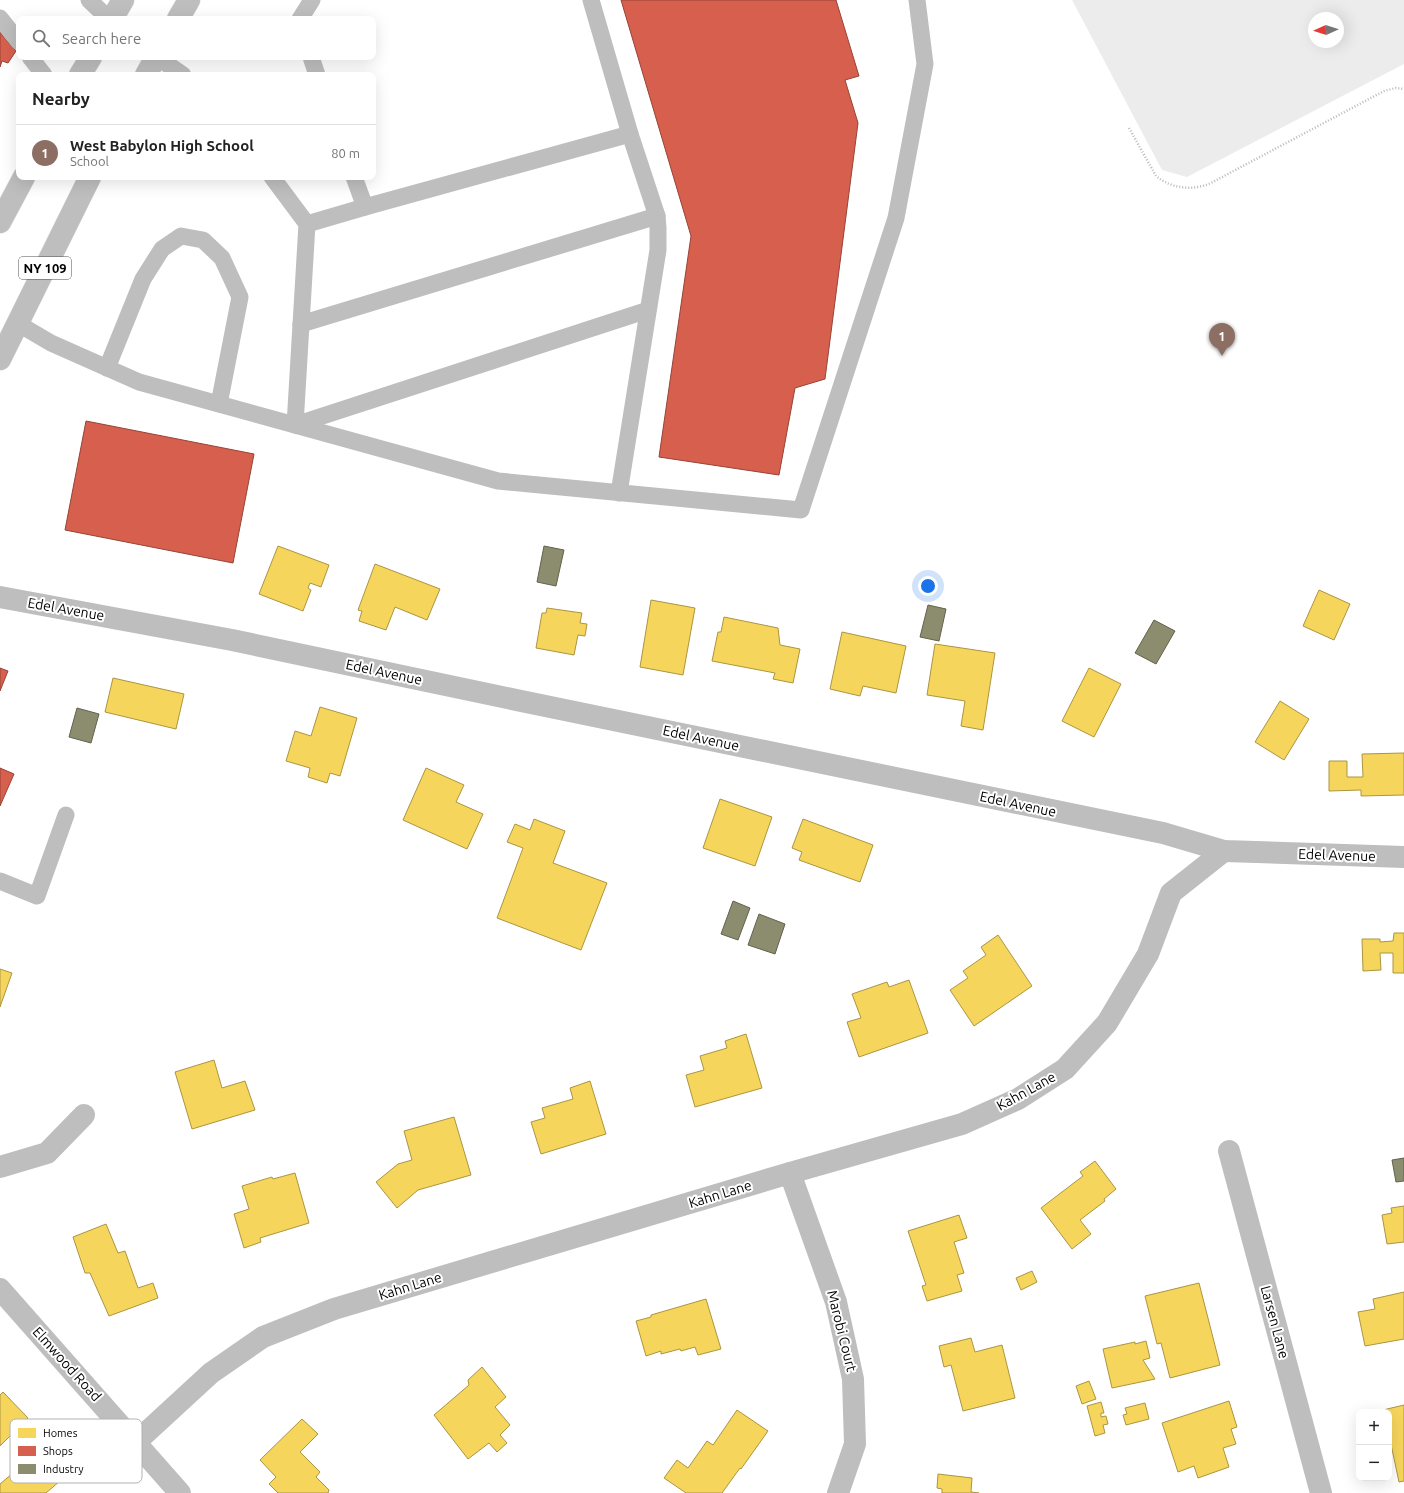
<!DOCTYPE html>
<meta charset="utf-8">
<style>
:root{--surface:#fff;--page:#f2f2f2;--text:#222;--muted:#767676;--line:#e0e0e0;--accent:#595959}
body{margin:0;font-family:Ubuntu,sans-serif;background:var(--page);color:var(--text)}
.controls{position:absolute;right:12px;bottom:12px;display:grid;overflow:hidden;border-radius:8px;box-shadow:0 4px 16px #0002}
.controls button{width:36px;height:36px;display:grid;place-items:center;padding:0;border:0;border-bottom:1px solid var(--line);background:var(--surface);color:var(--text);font:20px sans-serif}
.compass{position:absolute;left:1308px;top:12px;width:36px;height:36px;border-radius:50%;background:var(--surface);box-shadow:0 4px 16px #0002;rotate:267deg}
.you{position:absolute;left:928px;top:586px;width:14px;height:14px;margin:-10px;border:3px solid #fff;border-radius:50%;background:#1a73e8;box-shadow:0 0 0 6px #1a73e833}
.badge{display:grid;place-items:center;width:26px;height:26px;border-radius:50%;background:var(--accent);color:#fff;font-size:13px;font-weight:700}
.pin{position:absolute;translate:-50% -33px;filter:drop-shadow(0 1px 2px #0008)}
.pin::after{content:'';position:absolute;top:21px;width:14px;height:12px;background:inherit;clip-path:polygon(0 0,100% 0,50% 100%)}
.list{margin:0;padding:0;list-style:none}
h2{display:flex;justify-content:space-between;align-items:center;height:52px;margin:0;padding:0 16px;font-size:17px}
h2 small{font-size:13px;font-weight:400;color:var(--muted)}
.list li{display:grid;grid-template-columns:26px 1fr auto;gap:12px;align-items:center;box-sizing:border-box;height:56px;padding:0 16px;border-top:1px solid var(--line)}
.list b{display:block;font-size:15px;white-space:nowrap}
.list p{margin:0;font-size:13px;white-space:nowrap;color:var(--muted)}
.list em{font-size:13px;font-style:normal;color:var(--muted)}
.icon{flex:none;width:22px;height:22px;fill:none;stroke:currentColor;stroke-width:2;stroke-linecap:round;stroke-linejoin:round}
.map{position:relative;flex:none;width:1404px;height:1493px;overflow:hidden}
.search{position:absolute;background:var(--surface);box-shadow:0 4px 16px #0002;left:16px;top:16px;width:360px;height:44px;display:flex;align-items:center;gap:10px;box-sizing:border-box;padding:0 14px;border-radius:8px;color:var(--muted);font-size:15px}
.panel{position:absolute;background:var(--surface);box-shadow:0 4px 16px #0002;left:16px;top:72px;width:360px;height:108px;border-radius:8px}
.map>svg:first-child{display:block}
.green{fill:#ececec;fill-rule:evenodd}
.homes{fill:#f6d55c;stroke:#ac9540}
.shops{fill:#d6604d;stroke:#964336}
.industry{fill:#8c8c6e;stroke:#62624d}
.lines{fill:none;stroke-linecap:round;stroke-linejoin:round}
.primary-casing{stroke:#dbdbdb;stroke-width:23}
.path{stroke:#b9b9b9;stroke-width:2.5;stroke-dasharray:1 2;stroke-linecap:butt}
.lane{stroke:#bebebe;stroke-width:17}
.street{stroke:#bebebe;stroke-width:22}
.primary{stroke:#bebebe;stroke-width:22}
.labels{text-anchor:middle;stroke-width:4;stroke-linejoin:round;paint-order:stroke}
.shield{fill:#fff;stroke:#4c4c4c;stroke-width:1}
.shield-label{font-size:13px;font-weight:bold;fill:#000}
.street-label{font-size:14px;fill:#000;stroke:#fff}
.key{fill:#fff;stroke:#b2b2b2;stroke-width:1}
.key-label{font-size:11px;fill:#000}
</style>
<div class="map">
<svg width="1404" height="1493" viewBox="0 0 1404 1493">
<rect width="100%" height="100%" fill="#fff"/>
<!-- green -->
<path class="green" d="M1072,0H1404V64L1187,177L1162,170ZM1314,18H1338V42H1314Z"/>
<!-- homes -->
<g class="homes">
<polygon points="278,546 329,565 321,587 310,583 308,588 311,590 303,611 259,594"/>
<polygon points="375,564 440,589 427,620 395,607 386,630 359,621 362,611 358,610"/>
<polygon points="1319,590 1350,604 1334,640 1303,626"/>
<polygon points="651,600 695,608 683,675 640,667"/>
<polygon points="547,608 582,613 580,623 587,624 585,636 578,635 574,655 536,648 542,613 546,613"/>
<polygon points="724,617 778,628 780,645 800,649 793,683 773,679 775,673 712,661 718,632 721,632"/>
<polygon points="842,632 906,646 896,693 863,686 860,696 830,689"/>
<polygon points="935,644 995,653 983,730 961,726 965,701 927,695"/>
<polygon points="1089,668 1121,684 1094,737 1062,721"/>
<polygon points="113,678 184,694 176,729 105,712"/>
<polygon points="1280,701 1309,719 1284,760 1255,742"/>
<polygon points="320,707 357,718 340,776 330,773 327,783 308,777 310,768 286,761 295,731 311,736"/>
<polygon points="1404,753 1404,795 1361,796 1361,790 1329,791 1329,761 1347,761 1347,777 1363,777 1362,754"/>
<polygon points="426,768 464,785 456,802 483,814 467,849 403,820"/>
<polygon points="720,799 772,817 755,866 703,848"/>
<polygon points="534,819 565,831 553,863 607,883 581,950 497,918 523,848 507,842 515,824 530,830"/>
<polygon points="803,819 873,845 860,882 799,860 802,852 792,848"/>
<polygon points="1394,933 1404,933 1404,973 1393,973 1393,953 1380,953 1381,970 1363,971 1362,939 1380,939 1380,942 1393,941"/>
<polygon points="998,935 1032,986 974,1026 950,990 968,978 963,971 986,955 981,947"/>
<polygon points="0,969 12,973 0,1007"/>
<polygon points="909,980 928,1033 859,1057 847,1022 861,1018 852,994 887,982 889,987"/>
<polygon points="746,1034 762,1088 695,1107 686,1075 704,1070 700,1056 727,1048 725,1041"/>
<polygon points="214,1060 222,1088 245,1081 255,1110 192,1129 175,1072"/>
<polygon points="590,1081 606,1134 541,1154 531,1122 545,1118 542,1108 573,1099 570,1088"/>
<polygon points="454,1117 471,1175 418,1190 397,1208 376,1182 398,1164 412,1160 404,1131"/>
<polygon points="1095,1161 1116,1189 1104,1199 1105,1201 1080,1220 1091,1234 1072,1249 1041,1208 1083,1176 1080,1172"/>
<polygon points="295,1173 309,1223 260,1238 261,1242 244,1248 234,1214 249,1209 242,1186 272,1177 273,1179"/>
<polygon points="1404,1206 1404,1242 1387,1244 1382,1215 1392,1213 1391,1208"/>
<polygon points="959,1215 967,1238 954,1242 964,1273 957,1275 962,1291 927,1301 922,1286 926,1285 908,1231"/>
<polygon points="106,1224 118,1253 125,1251 138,1288 153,1283 158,1298 109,1316 90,1273 85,1273 73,1237"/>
<polygon points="1032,1271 1037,1282 1021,1290 1016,1278"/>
<polygon points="1199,1283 1220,1365 1170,1378 1161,1343 1157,1344 1145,1296"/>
<polygon points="1404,1292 1404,1339 1365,1346 1358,1312 1375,1309 1373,1299"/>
<polygon points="706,1299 721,1349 698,1355 695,1347 681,1351 680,1349 661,1354 661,1351 646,1356 636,1321 651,1317 651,1315"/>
<polygon points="971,1338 975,1352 1002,1345 1015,1398 963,1411 951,1365 944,1367 939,1346"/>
<polygon points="1146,1341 1150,1358 1143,1360 1155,1379 1112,1388 1103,1349 1135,1342 1135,1344"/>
<polygon points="482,1367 506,1397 495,1407 510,1425 500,1435 507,1443 497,1452 489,1443 468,1459 434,1415 469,1385 468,1380"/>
<polygon points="1089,1381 1096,1399 1082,1404 1076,1386"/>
<polygon points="3,1392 28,1418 0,1446 0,1395"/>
<polygon points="1229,1401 1237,1427 1231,1429 1236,1444 1223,1448 1229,1467 1198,1478 1194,1466 1178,1472 1162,1423"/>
<polygon points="1101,1402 1104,1413 1101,1413 1101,1417 1106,1416 1108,1424 1103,1425 1105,1433 1095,1436 1087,1406"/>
<polygon points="1145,1403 1149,1419 1126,1425 1123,1415 1127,1414 1125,1408"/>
<polygon points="1404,1405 1404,1481 1399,1482 1389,1435 1389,1412 1384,1412 1383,1410"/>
<polygon points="737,1410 768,1431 741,1469 740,1468 722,1493 686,1493 664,1478 677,1460 688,1468 707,1441 713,1445"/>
<polygon points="302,1419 318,1434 300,1452 320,1472 316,1477 329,1490 328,1493 278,1493 269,1484 276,1477 260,1460"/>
<polygon points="39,1451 42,1455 47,1451 67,1475 46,1493 0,1493 0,1484"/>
<polygon points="938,1474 972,1478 971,1492 979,1493 942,1493 942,1489 937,1488"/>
</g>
<!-- shops -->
<g class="shops">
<polygon points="621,0 836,0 859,76 845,80 858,123 825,379 795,388 779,475 659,457 691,236"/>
<polygon points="0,24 3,27 2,35 16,51 8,63 2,61 0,67"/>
<polygon points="86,421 254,454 233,563 65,530"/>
<polygon points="0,668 8,671 0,691"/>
<polygon points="0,768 14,774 0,806"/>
</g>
<!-- industry -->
<g class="industry">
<polygon points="544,546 564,550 556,586 537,582"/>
<polygon points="928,605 946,609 939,641 920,637"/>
<polygon points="1154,620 1175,631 1156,664 1135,653"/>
<polygon points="77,708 99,714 91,743 69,737"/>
<polygon points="733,901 750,908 738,940 721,934"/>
<polygon points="759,914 785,924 775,954 748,945"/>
<polygon points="1404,1158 1404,1181 1396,1182 1392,1160"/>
</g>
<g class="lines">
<defs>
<g id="primary">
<polyline points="112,19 123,0"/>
<polyline points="178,19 189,0"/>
<polyline points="80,75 91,57"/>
<polyline points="146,75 156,57"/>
<polyline points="0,222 24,177"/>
<polyline points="0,359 90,177"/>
</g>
</defs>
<!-- primary casing -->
<use href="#primary" class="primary-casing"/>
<!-- path -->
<path class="path" d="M1129,128L1156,176C1172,189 1193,191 1211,183L1384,91L1396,88L1404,89"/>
<!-- lane -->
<g class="lane">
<polyline points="89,0 109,19"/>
<polyline points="0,18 19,42"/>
<polyline points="300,19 312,0"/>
<polyline points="30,57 44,75"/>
<polyline points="157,57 183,75"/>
<polyline points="311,57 317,75"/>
<polyline points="272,177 307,224 295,425 648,310"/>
<polyline points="365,207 630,134 591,0"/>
<polyline points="307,224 365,207 354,177"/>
<polyline points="17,323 51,343 139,382 498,481 801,510 896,218 925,64 917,0"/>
<polyline points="301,324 657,216"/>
<polyline points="107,368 143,279 162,249 181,236 203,240 222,258 240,297 219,404"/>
<polyline points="619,493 658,250 658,228 657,216 630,134"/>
<polyline points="0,881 37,896 66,815"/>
</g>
<!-- street -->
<g class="street">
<polyline points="0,597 232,640 526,702 1163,833 1224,851 1404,857"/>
<polyline points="1229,1151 1321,1493"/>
<polyline points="0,1167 47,1153 84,1115"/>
<polyline points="790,1173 836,1302 853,1379 855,1444 838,1493"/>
<polyline points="0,1289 180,1493"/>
<polyline points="136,1442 211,1373 263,1337 334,1309 790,1173 962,1124 1018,1099 1065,1069 1107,1023 1148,954 1171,893 1224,851"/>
</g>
<!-- primary -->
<use href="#primary" class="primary"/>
</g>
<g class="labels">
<!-- shield labels -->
<rect class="shield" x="19" y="257" width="52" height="22" rx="3"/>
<g class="shield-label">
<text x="45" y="273">NY 109</text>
</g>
<!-- street labels -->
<g class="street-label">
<text transform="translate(66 609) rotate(10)" y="5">Edel Avenue</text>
<text transform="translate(384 672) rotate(12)" y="5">Edel Avenue</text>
<text transform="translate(701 738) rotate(12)" y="5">Edel Avenue</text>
<text transform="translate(1018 804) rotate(12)" y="5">Edel Avenue</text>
<text transform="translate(1337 855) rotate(2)" y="5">Edel Avenue</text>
<text transform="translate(1026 1091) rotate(-29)" y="5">Kahn Lane</text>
<text transform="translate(720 1194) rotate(-17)" y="5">Kahn Lane</text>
<text transform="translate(410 1286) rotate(-17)" y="5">Kahn Lane</text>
<text transform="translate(1275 1322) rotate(75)" y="5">Larsen Lane</text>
<text transform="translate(842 1331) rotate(76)" y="5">Marobi Court</text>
<text transform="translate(67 1364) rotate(48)" y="5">Elmwood Road</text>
</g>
</g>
<!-- legend -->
<rect x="10" y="1419" width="132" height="64" rx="6" class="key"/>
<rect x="18" y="1428" width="18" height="10" fill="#f6d55c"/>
<rect x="18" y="1446" width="18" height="10" fill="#d6604d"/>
<rect x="18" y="1464" width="18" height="10" fill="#8c8c6e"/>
<g class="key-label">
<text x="43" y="1437">Homes</text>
<text x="43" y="1455">Shops</text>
<text x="43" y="1473">Industry</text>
</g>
</svg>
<div class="controls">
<button>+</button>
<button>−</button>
</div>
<svg class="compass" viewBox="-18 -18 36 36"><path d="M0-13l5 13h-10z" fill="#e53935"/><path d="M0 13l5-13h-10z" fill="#767676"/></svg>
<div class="you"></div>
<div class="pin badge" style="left:1222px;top:356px;background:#8d6e63">1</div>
<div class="search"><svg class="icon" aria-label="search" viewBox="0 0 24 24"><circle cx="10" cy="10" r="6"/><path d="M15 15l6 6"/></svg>Search here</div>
<section class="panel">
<h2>Nearby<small></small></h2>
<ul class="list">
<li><span class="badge" style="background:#8d6e63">1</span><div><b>West Babylon High School</b><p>School</p></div><em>80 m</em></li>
</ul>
</section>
</div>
